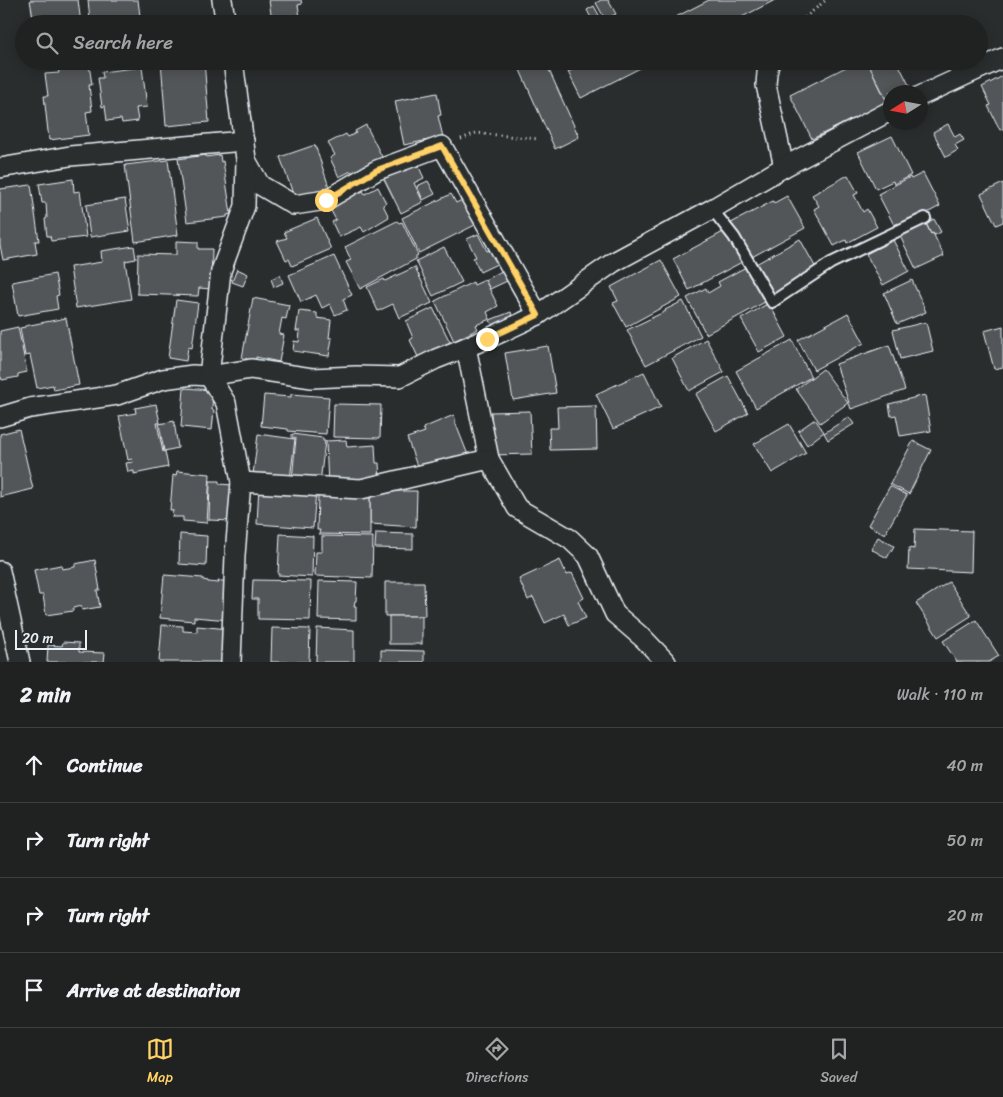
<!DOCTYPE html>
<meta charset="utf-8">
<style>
:root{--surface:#202222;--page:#2d2f2f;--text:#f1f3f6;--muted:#a2a4a5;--line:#3d3f40;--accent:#ffd166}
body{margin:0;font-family:Sriracha,sans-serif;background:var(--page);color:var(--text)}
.compass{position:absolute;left:883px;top:85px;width:45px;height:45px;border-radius:50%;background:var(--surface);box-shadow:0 2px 12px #0003;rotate:259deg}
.scale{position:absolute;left:15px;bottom:12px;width:72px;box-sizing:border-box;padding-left:5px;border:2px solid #e8f1f8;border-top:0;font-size:14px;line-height:18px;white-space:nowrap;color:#e8f1f8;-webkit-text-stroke:4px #2a2d2e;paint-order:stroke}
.stop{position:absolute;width:15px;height:15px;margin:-11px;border:4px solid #ffd166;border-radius:50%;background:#fff}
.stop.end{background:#ffd166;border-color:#fff;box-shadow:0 1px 5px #0008}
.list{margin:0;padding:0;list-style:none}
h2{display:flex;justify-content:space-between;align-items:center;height:65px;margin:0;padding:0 20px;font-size:21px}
h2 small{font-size:16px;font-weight:400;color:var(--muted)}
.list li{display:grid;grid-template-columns:32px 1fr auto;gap:15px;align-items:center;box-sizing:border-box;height:75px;padding:0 20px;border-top:1px solid var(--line)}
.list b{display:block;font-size:19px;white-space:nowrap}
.list em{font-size:16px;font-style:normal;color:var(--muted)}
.icon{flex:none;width:28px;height:28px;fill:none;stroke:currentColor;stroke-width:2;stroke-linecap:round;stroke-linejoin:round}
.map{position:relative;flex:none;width:1003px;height:662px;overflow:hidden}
.search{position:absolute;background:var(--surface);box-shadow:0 2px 12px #0003;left:15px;right:15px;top:15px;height:55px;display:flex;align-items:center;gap:12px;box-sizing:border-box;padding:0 18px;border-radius:28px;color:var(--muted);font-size:19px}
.sheet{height:365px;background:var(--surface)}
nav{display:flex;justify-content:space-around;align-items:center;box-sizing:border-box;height:70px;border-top:1px solid var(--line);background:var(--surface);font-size:14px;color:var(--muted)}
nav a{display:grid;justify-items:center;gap:2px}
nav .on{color:var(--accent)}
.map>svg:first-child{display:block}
.building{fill:#535759;stroke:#e8f1f8}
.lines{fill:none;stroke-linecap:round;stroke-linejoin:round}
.lane-casing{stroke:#e8f1f8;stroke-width:14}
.street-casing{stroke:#e8f1f8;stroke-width:22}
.path{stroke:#e8f1f8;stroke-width:3;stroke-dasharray:1 4;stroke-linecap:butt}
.lane{stroke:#2a2d2e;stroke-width:10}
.street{stroke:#2a2d2e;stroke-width:19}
.route{stroke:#ffd166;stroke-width:6}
</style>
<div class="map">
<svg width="1003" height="662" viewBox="0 0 1003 662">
<rect width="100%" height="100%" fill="#2a2d2e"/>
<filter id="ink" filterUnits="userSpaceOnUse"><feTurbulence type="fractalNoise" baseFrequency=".02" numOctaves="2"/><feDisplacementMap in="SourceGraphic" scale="10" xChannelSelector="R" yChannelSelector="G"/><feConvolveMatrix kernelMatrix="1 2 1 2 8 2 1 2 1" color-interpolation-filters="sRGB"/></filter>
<g filter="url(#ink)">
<!-- building -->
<g class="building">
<polygon points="30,0 78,0 81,24 34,24"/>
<polygon points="88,0 138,0 141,24 96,24 95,19 90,20"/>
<polygon points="269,0 301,0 302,4 298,5 300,17 272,21"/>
<polygon points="601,0 608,0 616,14 605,19 596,3"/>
<polygon points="709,0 775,0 742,17 745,24 662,24"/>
<polygon points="594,6 602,21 596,24 594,24 587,10"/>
<polygon points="161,61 204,61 209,122 166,126"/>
<polygon points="516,61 545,61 579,137 555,149"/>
<polygon points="589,61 654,61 581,98 568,72"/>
<polygon points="858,61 867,61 887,102 812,139 790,95"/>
<polygon points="867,61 897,61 911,89 905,92 890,92 890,100 887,101"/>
<polygon points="89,64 92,85 89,85 92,111 86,112 89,135 49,140 44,96 48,96 45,74 59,73 58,68"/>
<polygon points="142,67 147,107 136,108 138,121 122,123 121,119 107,121 105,106 102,107 98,78 103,78 102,72"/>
<polygon points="1003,76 1003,129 1000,130 988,106 991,105 982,87"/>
<polygon points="437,93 441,115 438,116 443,137 404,145 395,101"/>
<polygon points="948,124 955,137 960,134 964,140 955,145 958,150 946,157 933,132"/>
<polygon points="366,125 383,159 353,174 351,171 339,177 330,158 335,155 328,143 346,134 348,137 356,133 355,131"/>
<polygon points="892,136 911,175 894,184 893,181 876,189 858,152"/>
<polygon points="315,145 329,187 328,188 330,194 322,197 319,191 295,199 280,157"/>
<polygon points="206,155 206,157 220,155 221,162 223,161 231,214 227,215 227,217 187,222 178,159"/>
<polygon points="168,160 178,235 135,242 125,165"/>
<polygon points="417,163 424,178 414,183 423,202 401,213 384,179"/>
<polygon points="923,173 940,206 900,228 898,223 894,225 878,194 910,177 911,179"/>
<polygon points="848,175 858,193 854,195 863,212 867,209 877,227 847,243 846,240 834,246 814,209 819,206 812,195"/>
<polygon points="73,179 74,192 80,191 86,237 51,241 50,236 47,236 45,219 47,218 46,203 42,203 39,184"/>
<polygon points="428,181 435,194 423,200 417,186"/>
<polygon points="1003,183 1003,222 996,225 981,194"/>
<polygon points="31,185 39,241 35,241 37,254 3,260 0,245 0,189"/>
<polygon points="378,187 386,203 383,205 389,217 364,232 361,227 339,237 332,222 336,220 329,207 363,191 365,194"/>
<polygon points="451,194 456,203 462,200 475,225 419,253 402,218"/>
<polygon points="787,196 805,228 750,258 731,223 773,201 774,203"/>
<polygon points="125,199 130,231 90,237 86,205"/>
<polygon points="317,218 331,249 292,266 289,259 286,260 277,241 287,238 284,232"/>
<polygon points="934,219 941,232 935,235 933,233 931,234 926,223"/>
<polygon points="397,221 399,223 402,222 418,255 416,256 416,259 360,289 346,262 351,260 345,247"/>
<polygon points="925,222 931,234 933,233 944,256 916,269 899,234"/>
<polygon points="725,231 742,262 689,290 673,259"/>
<polygon points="478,234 487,251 494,248 501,262 480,272 473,258 476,257 467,239"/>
<polygon points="800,239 817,270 773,296 756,264"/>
<polygon points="893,240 909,271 883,285 866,254"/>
<polygon points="176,241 198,242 198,249 212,249 211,289 199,288 198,296 137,294 138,254 176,255"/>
<polygon points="134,246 136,259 125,261 131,299 76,308 70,267 102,262 101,251"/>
<polygon points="444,247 462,282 433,296 416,261"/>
<polygon points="334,256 352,295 343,299 347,310 335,315 330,304 322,308 316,295 301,302 289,275"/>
<polygon points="661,260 681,297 626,327 613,303 618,301 611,287"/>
<polygon points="415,267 432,303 399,318 393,304 378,311 367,287 384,279 385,281"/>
<polygon points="746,267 765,302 706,334 687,298 706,288 708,293 720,286 718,282"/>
<polygon points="237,269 248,274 243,286 232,282"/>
<polygon points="502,271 507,281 490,289 485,280"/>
<polygon points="55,274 59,295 56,296 58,309 18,316 12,282"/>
<polygon points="280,275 283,283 274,287 271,279"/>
<polygon points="485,280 498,306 487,312 490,319 476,325 478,329 454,341 435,301 473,282 474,285"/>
<polygon points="912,280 926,312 897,324 884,293"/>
<polygon points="253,298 289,305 286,319 282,318 279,334 284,335 279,362 256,357 256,361 242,358"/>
<polygon points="176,300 198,303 192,348 188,347 186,361 168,358"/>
<polygon points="683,301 701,336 646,365 627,330 666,311 665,310"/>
<polygon points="769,303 787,337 759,352 741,319"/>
<polygon points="433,308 451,344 419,359 410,340 413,338 406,321"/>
<polygon points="299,311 317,313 317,318 331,320 329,338 332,338 329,356 293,351 294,341 299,342 300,331 296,331"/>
<polygon points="511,312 514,322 494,330 490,320"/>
<polygon points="848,313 864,343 814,370 798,340"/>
<polygon points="66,318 79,385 54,390 53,385 37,388 30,355 25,356 20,328 25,327 25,326"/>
<polygon points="926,322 933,351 900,359 893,330"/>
<polygon points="1003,326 1003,367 994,369 984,331"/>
<polygon points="18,327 27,372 18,374 18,377 2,380 1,377 0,378 0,331"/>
<polygon points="706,339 724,372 689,391 672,358"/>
<polygon points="792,340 811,377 756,408 736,371"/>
<polygon points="889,345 905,390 851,409 836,364"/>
<polygon points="548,346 556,393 513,400 505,353"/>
<polygon points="823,369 848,403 820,423 796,389"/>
<polygon points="644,372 661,407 613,429 596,394"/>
<polygon points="728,376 748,413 716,431 696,394"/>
<polygon points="184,388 213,390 212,410 214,410 212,430 181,427"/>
<polygon points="291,394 329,397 326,434 288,431 288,429 261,426 264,395 291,397"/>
<polygon points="925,395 931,431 900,436 896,415 891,416 889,404"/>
<polygon points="156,404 160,423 157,423 163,452 165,451 168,467 134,474 134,471 128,472 126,463 133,462 132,459 128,460 119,416 136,413 135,408"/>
<polygon points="334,404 381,405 380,438 333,437"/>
<polygon points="596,406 597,449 550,450 549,428 558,428 557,407"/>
<polygon points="530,411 532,454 492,455 491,412"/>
<polygon points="454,415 456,422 455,422 468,455 456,459 455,456 418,469 407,438 425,432 423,428"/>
<polygon points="849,417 854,424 828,440 824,433"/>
<polygon points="815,419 824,432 807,445 798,431"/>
<polygon points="174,421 178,448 164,451 159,424"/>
<polygon points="789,424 806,453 772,473 754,444"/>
<polygon points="19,429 33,489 0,497 0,434"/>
<polygon points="258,434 295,439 290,479 253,475"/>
<polygon points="292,434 323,438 323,441 325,441 320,483 292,480 296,438 292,438"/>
<polygon points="346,440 347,447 375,445 376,463 379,463 380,482 328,485 326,441"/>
<polygon points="913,441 931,450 909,494 890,484"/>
<polygon points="177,471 210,474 207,523 183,521 183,517 172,517 173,510 170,510 173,475 176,476"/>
<polygon points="210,481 219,481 219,484 233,485 232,521 209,520"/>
<polygon points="259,485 316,490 313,528 257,524"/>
<polygon points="890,486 907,495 885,534 868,525"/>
<polygon points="370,491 417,491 416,527 370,524"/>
<polygon points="370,494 370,535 319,534 320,530 317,530 318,495"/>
<polygon points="915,529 972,531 971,572 908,569 909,548 914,549"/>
<polygon points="376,533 413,534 413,549 375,548"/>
<polygon points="180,534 207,536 206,566 179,564"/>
<polygon points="280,534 313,536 312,577 278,575"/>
<polygon points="322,536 373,537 372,578 315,576 316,552 322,552"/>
<polygon points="878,537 894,546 887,558 871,549"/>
<polygon points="95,560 100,590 97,590 100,607 82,610 81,606 73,608 73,611 46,615 43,595 39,595 34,570 61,565 62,569 75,567 75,564"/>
<polygon points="560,560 567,575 572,573 584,598 578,601 586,618 569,625 564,614 545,623 533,597 528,600 519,579"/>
<polygon points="164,575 203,578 203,580 208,581 208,582 219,583 218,581 228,581 226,599 224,599 224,603 230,603 229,620 194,617 194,621 160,618"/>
<polygon points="253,580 311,581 310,620 258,619 258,599 252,599"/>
<polygon points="319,581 357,582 356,601 355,601 354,606 356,606 356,620 318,619"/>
<polygon points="385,582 424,582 425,616 385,616"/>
<polygon points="949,582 971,616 938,637 916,603"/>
<rect x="389" y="616" width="33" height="28"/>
<polygon points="976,620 999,656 989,662 957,662 943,641"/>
<polygon points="162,625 183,626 183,631 197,632 197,626 229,629 227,662 159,662"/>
<polygon points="272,628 310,629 309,662 271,662"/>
<polygon points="317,628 354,630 354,662 316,662"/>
<polygon points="63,642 79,643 79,652 105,653 104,662 47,662 48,645 62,646"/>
<polygon points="381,650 424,651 424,662 381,662"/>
</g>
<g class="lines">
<defs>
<polyline id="lane" points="712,209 734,237 772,302 831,263 925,218"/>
<g id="street">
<polyline points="222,0 226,24"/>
<polyline points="770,61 767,73 766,85 784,167"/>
<polyline points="920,96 1003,58"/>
<polyline points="246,160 260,185 294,205 326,200 377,170 442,146 538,315"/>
<polyline points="0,168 70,156 244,141"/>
<polyline points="466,347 489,459 517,508 570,539 588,556 615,614 644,639 666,662"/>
<polyline points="0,417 30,408 117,395 163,379 193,375 209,376 251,369 312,378 356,376 400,377 436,359 487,339 538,315 614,262 712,209 784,167 890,111"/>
<polyline points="241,482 361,489 489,459"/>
<polyline points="0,571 20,662"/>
<polyline points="231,662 235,555 241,482 226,403 209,376 221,271 245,206 246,159 233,61"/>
</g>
</defs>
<!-- lane casing -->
<use href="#lane" class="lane-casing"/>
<!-- street casing -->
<use href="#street" class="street-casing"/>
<!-- path -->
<g class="path">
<polyline points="797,24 826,0"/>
<polyline points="461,139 476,133 539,139"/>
</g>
<!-- lane -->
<use href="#lane" class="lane"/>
<!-- street -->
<use href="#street" class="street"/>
</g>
</g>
<g class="lines" filter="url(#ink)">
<!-- route -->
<polyline class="route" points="326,200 377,170 442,146 538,315 487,339"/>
</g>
</svg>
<svg class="compass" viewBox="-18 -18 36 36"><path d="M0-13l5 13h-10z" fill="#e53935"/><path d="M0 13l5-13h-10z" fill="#a2a4a5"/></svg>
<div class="scale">20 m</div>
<div class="stop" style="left:326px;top:200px"></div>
<div class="stop end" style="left:487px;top:339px"></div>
<div class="search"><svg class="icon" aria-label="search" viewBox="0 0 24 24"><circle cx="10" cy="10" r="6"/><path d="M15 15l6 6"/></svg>Search here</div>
</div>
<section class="sheet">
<h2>2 min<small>Walk · 110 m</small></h2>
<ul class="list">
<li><svg class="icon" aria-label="ahead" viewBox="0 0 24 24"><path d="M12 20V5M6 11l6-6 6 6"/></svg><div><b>Continue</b></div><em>40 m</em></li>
<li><svg class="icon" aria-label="right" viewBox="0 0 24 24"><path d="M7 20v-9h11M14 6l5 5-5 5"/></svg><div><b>Turn right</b></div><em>50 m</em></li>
<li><svg class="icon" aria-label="right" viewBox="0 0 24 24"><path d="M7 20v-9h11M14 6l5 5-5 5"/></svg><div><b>Turn right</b></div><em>20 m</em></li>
<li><svg class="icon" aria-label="arrive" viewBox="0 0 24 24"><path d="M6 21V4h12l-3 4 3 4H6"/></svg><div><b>Arrive at destination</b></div></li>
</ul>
</section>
<nav>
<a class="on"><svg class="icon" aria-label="map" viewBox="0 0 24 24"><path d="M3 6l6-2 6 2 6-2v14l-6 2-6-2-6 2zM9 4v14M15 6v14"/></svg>Map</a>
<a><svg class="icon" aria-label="directions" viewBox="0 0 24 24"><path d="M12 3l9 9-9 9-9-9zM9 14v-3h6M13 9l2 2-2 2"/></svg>Directions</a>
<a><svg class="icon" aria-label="saved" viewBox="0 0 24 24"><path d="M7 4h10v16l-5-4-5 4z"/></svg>Saved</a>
</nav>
